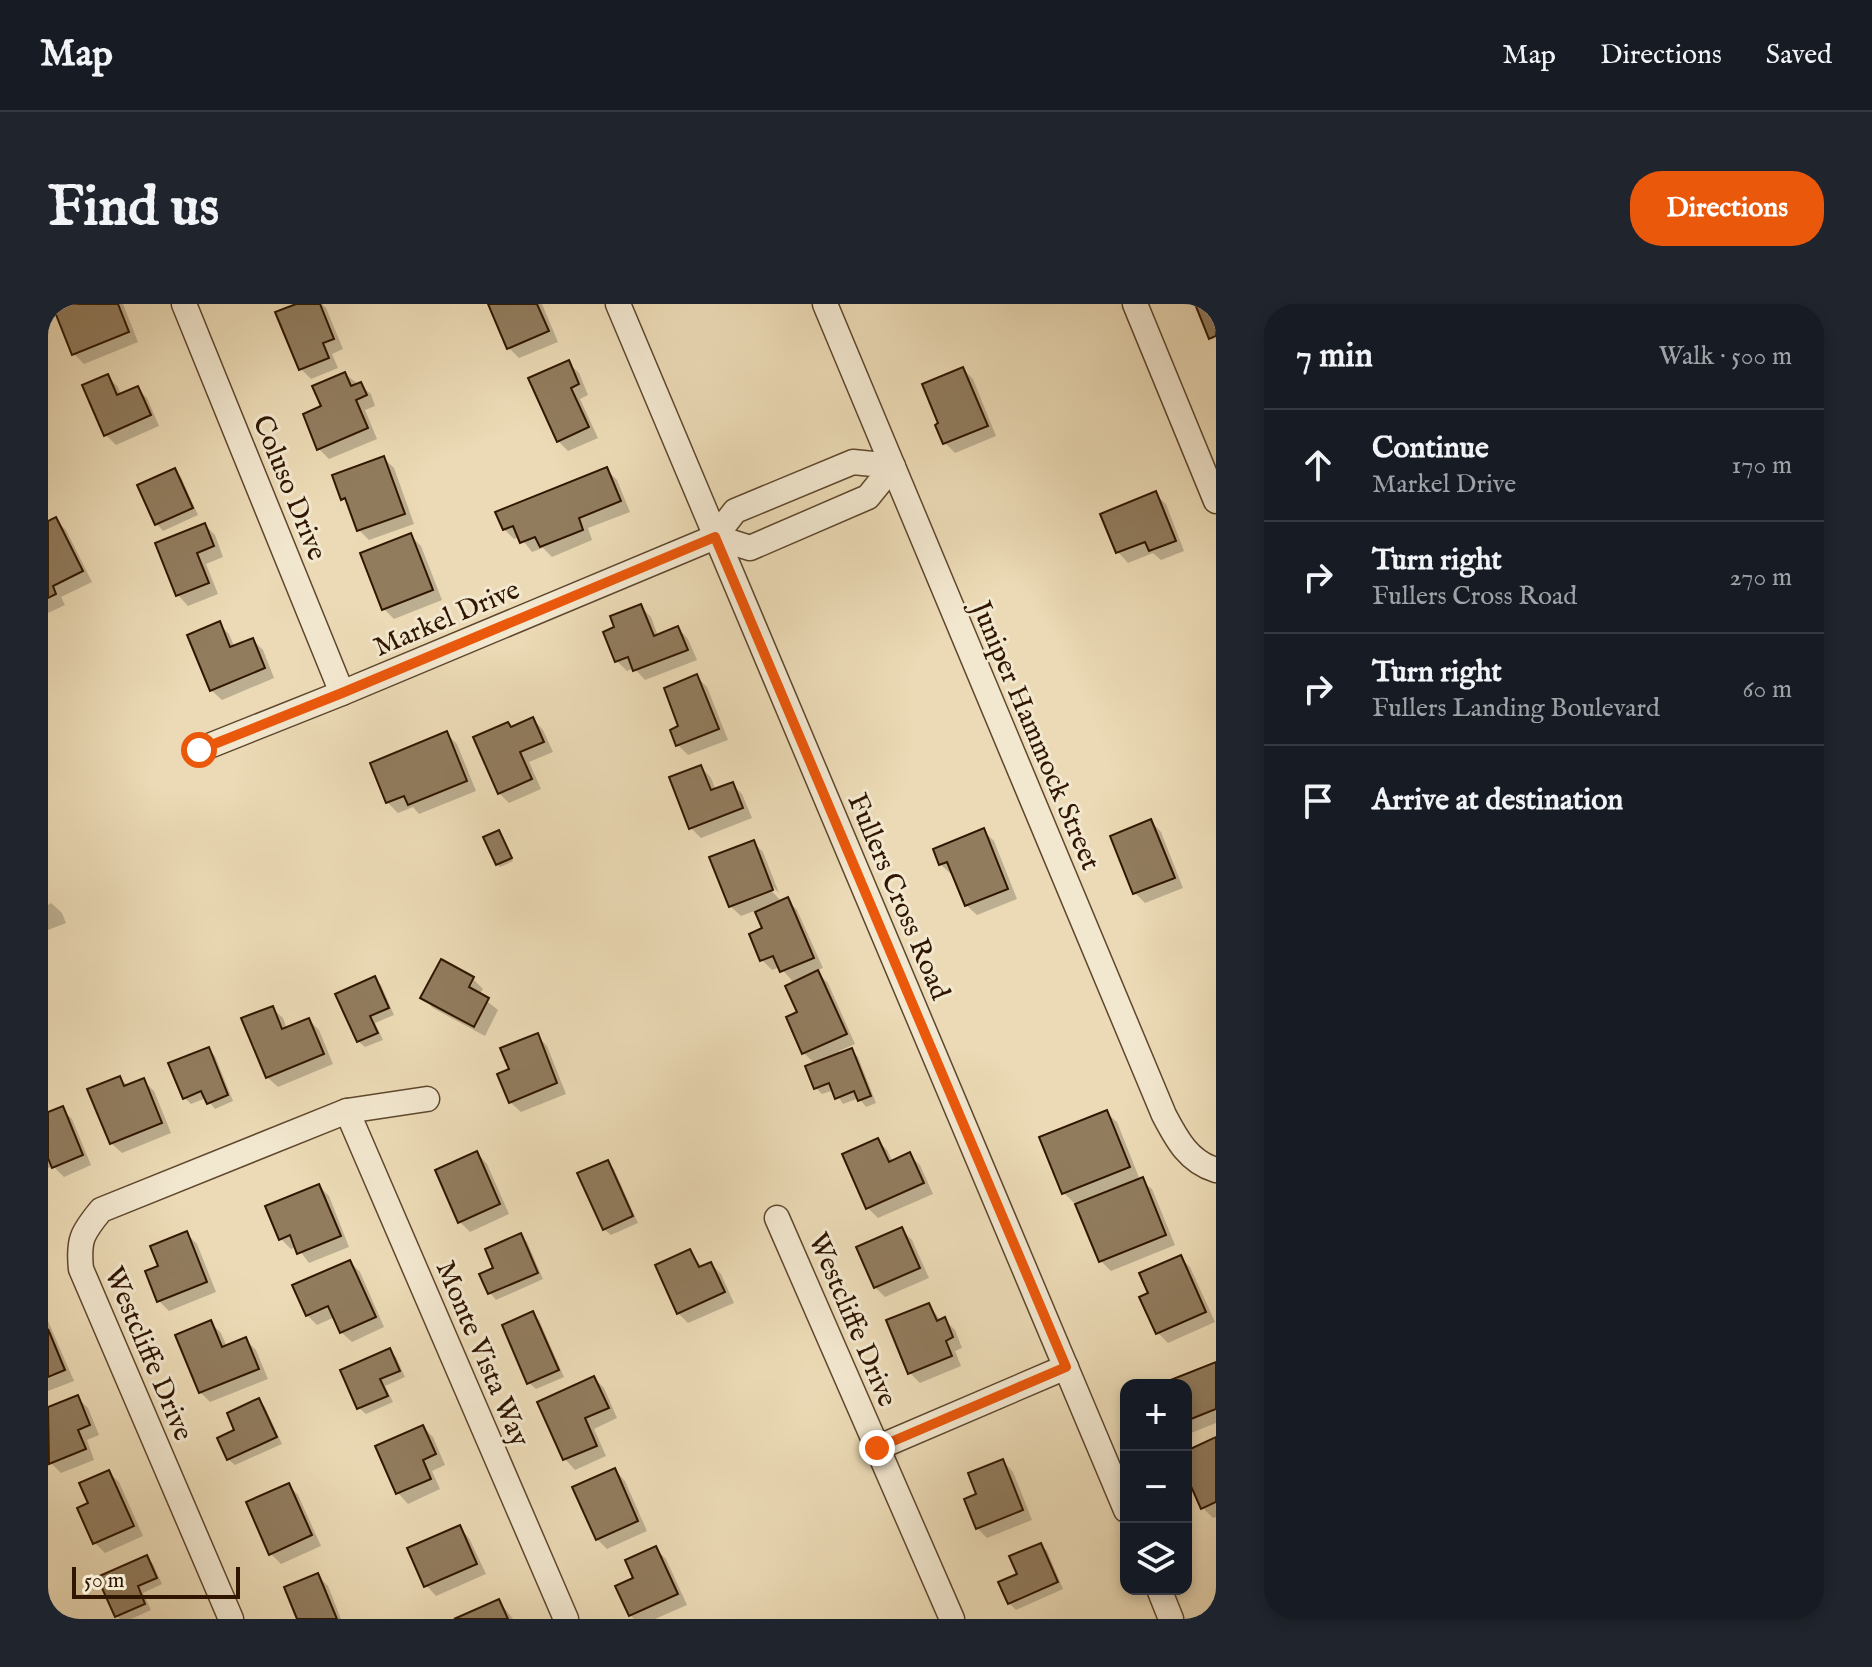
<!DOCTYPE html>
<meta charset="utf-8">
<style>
:root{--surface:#171b24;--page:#20242c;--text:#f1f3f6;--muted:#9ea1a6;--line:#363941;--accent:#ea580c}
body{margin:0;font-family:"IM FELL English",serif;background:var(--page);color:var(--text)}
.controls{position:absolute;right:24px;bottom:24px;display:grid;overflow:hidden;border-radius:16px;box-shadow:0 4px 12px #0003}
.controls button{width:72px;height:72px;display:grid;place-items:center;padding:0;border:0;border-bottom:2px solid var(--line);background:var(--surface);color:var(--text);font:40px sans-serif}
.scale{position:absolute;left:24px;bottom:20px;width:168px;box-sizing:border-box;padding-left:8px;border:4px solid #301600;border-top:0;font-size:22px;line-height:28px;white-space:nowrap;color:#301600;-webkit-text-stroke:6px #f2e7cf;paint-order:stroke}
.stop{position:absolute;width:24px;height:24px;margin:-18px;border:6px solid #ea580c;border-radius:50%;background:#fff}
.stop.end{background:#ea580c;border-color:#fff;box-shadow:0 2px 8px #0008}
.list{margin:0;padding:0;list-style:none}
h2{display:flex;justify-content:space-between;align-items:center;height:104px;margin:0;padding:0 32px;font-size:34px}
h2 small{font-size:26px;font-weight:400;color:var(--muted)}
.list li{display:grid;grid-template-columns:52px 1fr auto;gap:24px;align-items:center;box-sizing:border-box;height:112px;padding:0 32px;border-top:2px solid var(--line)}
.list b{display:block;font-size:30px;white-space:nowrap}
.list p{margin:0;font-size:26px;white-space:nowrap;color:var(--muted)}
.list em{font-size:26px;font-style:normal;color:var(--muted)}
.icon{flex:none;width:44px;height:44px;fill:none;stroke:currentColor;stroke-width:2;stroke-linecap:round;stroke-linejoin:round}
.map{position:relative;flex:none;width:1168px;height:1315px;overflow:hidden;border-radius:32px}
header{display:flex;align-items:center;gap:48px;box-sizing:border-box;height:112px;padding:0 40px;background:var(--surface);border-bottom:2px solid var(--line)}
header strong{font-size:38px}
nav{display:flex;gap:44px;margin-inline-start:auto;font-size:28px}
.intro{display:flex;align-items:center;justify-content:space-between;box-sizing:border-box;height:192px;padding:0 48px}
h1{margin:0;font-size:56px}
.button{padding:20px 36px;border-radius:32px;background:var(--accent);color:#fff;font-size:28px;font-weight:700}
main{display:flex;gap:48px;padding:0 48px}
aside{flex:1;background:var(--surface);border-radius:32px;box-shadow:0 4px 12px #0003}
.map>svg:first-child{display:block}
.shadow{fill:#0003}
.building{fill:#917c5e;stroke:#301600;stroke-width:2}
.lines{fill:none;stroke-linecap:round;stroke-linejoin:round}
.minor-casing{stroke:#5f472d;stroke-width:27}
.minor{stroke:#f2e7cf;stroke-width:24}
.route{stroke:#ea580c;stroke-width:10}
.labels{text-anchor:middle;stroke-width:6;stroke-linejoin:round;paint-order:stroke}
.street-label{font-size:28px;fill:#301600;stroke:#f2e7cf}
</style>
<header>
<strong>Map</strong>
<nav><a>Map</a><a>Directions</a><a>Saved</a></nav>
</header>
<div class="intro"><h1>Find us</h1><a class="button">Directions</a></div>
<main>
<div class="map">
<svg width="1168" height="1315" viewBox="0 0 1168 1315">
<rect width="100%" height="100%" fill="#ebdab5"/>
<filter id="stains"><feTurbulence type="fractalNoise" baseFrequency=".0025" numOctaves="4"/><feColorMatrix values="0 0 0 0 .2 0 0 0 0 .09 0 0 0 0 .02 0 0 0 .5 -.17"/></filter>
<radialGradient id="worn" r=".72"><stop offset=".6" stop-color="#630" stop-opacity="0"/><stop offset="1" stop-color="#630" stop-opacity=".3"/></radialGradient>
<!-- shadow -->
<g class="shadow">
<polygon points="17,0 75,0 90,38 36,60 25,49"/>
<polygon points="253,0 274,0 278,4 295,45 284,50 290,64 263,75 253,65"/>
<polygon points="442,0 494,0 510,38 471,54 461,44"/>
<polygon points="520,59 531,69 540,91 532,95 550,134 520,147 510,137"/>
<polygon points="915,65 925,75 948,132 907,149 897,139"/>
<polygon points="297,70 323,90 327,102 317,106 329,135 281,155 271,145 276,103"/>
<polygon points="59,72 70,83 73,91 89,84 99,94 111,122 68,141 58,131"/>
<polygon points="336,154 346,164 366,220 321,236 311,226 302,202 295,194"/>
<polygon points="558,165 569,176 582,208 540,224 544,236 504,253 495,244 484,248 472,233 466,235 456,225"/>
<polygon points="126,166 133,173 150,211 115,227 109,220 91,182"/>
<polygon points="1107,190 1118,200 1136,247 1113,256 1105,249 1080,259 1070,248 1055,211"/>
<polygon points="8,216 18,226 44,278 13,293 17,301 0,309 0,220"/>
<polygon points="157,221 167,231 175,253 158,260 170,290 140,302 130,291"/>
<polygon points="363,232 373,242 394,296 346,315 336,305"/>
<polygon points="593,303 603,313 610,332 630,324 640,335 649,356 597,376 586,364 579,367 569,357 568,325"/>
<polygon points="171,320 181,330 187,344 205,336 215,346 226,374 174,396 163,386"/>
<polygon points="649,373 659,383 680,436 640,451 630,441"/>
<polygon points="485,415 495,426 505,448 481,458 493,485 461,499 451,489 464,424"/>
<polygon points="399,430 409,440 428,487 371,510 365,503 350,509 339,498"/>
<polygon points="653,463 663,474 668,487 684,480 694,490 704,514 653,534 643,524"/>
<polygon points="1103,517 1113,528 1135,584 1097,599 1087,589"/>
<polygon points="936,527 946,537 969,595 929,611 918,601 906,569 903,570 892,560"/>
<polygon points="451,528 465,557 452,563 449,560"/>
<polygon points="705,538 715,548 731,589 720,578 717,580 734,598 739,596 749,606 775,664 768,667 780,679 807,740 791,747 792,751 803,746 810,753 828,799 818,803 811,794 795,800 786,786 774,790 768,784 767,760 756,749 746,679 732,663 724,666 714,656 703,631 717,625 709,606 693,612 682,602"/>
<polygon points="3,599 14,609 18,619 0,626 0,601"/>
<polygon points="394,658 425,675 422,675 418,693 426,676 435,685 431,691 450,706 437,732 385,704 375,694"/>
<polygon points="326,675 333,681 346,711 327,719 335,736 317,743 310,737"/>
<polygon points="224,704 235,714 239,725 261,716 271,726 285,760 230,783 219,773"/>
<polygon points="489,732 499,742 518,790 473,808 462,798 463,766"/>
<polygon points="161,745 167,752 185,797 167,805 158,794 143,800 137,794"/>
<polygon points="72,774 80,782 96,777 106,787 123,829 74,849 63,839"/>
<polygon points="14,805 24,815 43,861 16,873 5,862 0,864 0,811"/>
<polygon points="1058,808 1069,818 1092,876 1104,885 1127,941 1063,967 1053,957 1029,898 1026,899 1016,889"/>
<polygon points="829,836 839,846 845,858 861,851 872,861 885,890 830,914 820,904"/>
<polygon points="429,849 439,860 461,910 422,928 412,918"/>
<polygon points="559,858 566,865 590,919 563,931 556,925"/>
<polygon points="271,882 281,892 301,943 261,959 249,943 243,945 233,935"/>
<polygon points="853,925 864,936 881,974 837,993 827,983"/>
<polygon points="139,930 149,940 168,988 121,1007 111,997 112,963"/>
<polygon points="472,932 479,938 495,975 448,996 442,989 448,965"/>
<polygon points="642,948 655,964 663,960 673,970 686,999 640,1019 630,1009"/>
<polygon points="1132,953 1142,963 1167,1018 1120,1039 1110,1029"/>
<polygon points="302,958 312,968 336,1023 304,1038 293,1028 287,1013 269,1021 259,1011"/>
<polygon points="881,1001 893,1017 897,1016 907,1026 914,1044 907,1047 913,1062 872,1079 862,1069"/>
<polygon points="485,1010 491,1016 516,1073 488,1085 481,1079"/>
<polygon points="0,1017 26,1077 0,1087"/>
<polygon points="163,1019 173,1029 179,1043 198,1036 208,1046 220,1075 162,1098 152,1088"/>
<polygon points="341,1047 348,1053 357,1073 337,1082 345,1098 318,1110 311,1104"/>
<polygon points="1168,1060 1168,1119 1138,1131 1138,1081 1116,1081"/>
<polygon points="546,1074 556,1084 569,1114 546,1125 558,1152 527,1166 517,1155 491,1098"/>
<polygon points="29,1093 40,1104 51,1131 39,1136 46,1156 13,1169 3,1159 0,1152 0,1105"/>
<polygon points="211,1097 217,1103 234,1140 187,1161 180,1155 189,1127"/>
<polygon points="375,1123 385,1133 397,1161 384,1167 392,1185 360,1200 350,1189 329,1143"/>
<polygon points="1168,1135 1168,1213 1165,1214 1155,1204 1138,1167 1138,1149"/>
<polygon points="955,1157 965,1168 984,1216 939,1234 929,1224 930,1191"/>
<polygon points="567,1166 577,1177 599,1227 559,1245 549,1235"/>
<polygon points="60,1168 71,1178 95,1232 57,1249 47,1239 43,1200"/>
<polygon points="240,1181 250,1191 273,1242 233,1260 223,1250"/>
<polygon points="411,1223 421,1234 438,1270 388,1292 378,1281"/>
<polygon points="992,1241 999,1247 1015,1285 968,1306 961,1299"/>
<polygon points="608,1245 618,1255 639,1301 607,1315 586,1315 582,1311"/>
<polygon points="99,1253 105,1260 114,1280 95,1289 103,1306 83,1315 72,1315 69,1312"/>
<polygon points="270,1272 280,1282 293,1315 251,1315"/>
<polygon points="451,1297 465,1315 411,1315"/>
</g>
<!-- building -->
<g class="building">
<polygon points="11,0 70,0 81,28 24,51 5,3"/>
<polygon points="248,0 272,0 286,35 275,39 281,54 251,66 227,8"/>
<polygon points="440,0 489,0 501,27 459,45"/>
<polygon points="1147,0 1168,0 1168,32 1161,35"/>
<polygon points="521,56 531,80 523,84 541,123 509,138 480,74"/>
<polygon points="915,63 940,122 895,140 887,121 890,119 874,80"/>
<polygon points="297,68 303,82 313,78 319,91 308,96 320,124 269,146 255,110 273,102 264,82"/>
<polygon points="60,70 69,91 90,82 103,111 56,132 34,81"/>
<polygon points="336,152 357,210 309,227 297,194 293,196 284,171"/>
<polygon points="559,163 573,197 531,214 535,226 492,243 487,233 472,239 465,222 455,226 447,208"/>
<polygon points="127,164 145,204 107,221 89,181"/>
<polygon points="1108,187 1128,237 1101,247 1097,238 1068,249 1052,210"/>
<polygon points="8,213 35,267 5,282 8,290 0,294 0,217"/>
<polygon points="157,219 166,242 149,249 161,279 128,292 107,239"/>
<polygon points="363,229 385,286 334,306 312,249"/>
<polygon points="593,300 606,332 630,322 640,346 585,367 580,353 567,358 555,328 566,323 562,312"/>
<polygon points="172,317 182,343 205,334 217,364 162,387 139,331"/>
<polygon points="649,370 671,425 628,442 622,426 630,422 616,384"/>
<polygon points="485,413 496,438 472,448 484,475 450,490 425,433 460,418 463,423"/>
<polygon points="399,427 419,477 360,501 356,492 338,499 322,459"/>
<polygon points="653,461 663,486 685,478 695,504 641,525 621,473"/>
<polygon points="1103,515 1127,574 1085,590 1062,532"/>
<polygon points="936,524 960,585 917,602 899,558 891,561 885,545"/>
<polygon points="451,526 464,554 448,561 435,533"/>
<polygon points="706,536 725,586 681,603 661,553"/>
<polygon points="740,593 766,654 732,668 725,652 712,657 701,630 714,624 707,608"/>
<polygon points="393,655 426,673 421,683 441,694 426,723 372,694"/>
<polygon points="770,666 799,730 754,750 738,713 749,708 737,682"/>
<polygon points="327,672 341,704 322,712 330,729 309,738 287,690"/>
<polygon points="225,702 234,725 261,714 276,750 218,774 193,714"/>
<polygon points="490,729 509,779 461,799 449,770 461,765 452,744"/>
<polygon points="161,743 180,791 159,800 153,787 135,795 120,759"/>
<polygon points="804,744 823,792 810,797 806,787 787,795 781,779 766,785 757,762"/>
<polygon points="72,772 76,782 96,774 114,819 62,840 39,785"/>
<polygon points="15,802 35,851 4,864 0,854 0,808"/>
<polygon points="1059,806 1082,863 1014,890 991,833"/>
<polygon points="830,834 841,858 862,848 876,879 818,905 794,850"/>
<polygon points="429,847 452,900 410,919 387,866"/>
<polygon points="560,856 585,912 555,926 529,869"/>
<polygon points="1095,873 1118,931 1051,958 1027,900"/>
<polygon points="271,880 293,932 249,950 242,931 231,936 217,902"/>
<polygon points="854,923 872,964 826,984 808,943"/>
<polygon points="139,927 159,978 109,998 97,967 110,962 102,942"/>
<polygon points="473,929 490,969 440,990 431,970 445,964 437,945"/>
<polygon points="642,945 651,963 663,958 677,988 629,1010 607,961"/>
<polygon points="1133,951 1158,1008 1108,1030 1091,993 1100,989 1091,969"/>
<polygon points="302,956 328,1013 292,1029 280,1002 258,1012 244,981"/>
<polygon points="881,999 889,1017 897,1013 905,1033 898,1037 904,1052 860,1070 838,1016"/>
<polygon points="485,1007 511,1066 479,1080 454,1021"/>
<polygon points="163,1016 174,1043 198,1033 211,1065 151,1089 127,1031"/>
<polygon points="0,1025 17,1066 0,1073"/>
<polygon points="342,1044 352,1067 332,1075 340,1092 309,1105 292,1066"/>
<polygon points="1168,1058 1168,1105 1138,1117 1138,1081 1110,1081"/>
<polygon points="546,1072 561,1104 537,1114 549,1142 515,1156 489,1098"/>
<polygon points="30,1091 42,1121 30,1126 38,1145 1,1160 0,1103"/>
<polygon points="211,1094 229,1133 179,1156 169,1134 186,1126 179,1109"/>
<polygon points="375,1121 388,1150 375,1156 383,1175 348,1190 327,1142"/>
<polygon points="1168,1133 1168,1198 1153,1205 1138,1171 1138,1147"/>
<polygon points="955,1155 975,1206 928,1225 916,1195 928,1190 920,1169"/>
<polygon points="567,1164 590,1217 548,1236 524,1183"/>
<polygon points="61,1166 86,1222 45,1240 29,1204 40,1199 31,1179"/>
<polygon points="241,1179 264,1231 221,1251 198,1198"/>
<polygon points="412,1221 429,1260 376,1283 359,1244"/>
<polygon points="993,1239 1010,1278 960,1300 950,1278 969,1270 961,1252"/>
<polygon points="608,1242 630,1290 581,1312 567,1282 585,1274 577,1256"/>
<polygon points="99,1251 109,1274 90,1282 97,1300 67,1313 49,1273"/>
<polygon points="270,1269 289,1315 249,1315 236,1283"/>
<polygon points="451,1295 460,1315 406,1315"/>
</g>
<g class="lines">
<defs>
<g id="minor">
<polyline points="136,0 294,389"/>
<polyline points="570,0 1078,1206"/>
<path d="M777,0L1116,811C1129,836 1141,858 1168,866"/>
<polyline points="1087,0 1168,197"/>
<polyline points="151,446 294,389 667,233 687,207 805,158 845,162 820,193 702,244 667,233"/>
<polyline points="299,807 518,1315"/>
<polyline points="729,914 904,1315"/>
<polyline points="829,1144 1018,1063"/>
<polyline points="1111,1285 1123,1315"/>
<path d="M183,1315L33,965C30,936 34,929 53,906L299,807L379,795"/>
</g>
</defs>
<!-- minor casing -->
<use href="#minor" class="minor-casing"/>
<!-- minor -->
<use href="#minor" class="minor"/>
</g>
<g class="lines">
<!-- route -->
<polyline class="route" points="151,446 294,389 667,233 1018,1063 829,1144"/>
</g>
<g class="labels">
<!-- street labels -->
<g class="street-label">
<text transform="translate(243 183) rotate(68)" y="10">Coluso Drive</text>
<text transform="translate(398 313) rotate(-23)" y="10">Markel Drive</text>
<text transform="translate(989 431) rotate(67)" y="10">Juniper Hammock Street</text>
<text transform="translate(852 592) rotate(67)" y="10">Fullers Cross Road</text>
<text transform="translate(806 1015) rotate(67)" y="10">Westcliffe Drive</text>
<text transform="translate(102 1049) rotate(67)" y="10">Westcliffe Drive</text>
<text transform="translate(436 1049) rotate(67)" y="10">Monte Vista Way</text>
</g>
</g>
<rect width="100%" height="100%" filter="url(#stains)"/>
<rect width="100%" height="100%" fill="url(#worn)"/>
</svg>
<div class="controls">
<button>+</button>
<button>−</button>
<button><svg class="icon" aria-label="layers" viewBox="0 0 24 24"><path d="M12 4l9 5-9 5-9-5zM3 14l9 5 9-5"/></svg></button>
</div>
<div class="scale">50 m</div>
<div class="stop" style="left:151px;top:446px"></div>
<div class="stop end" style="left:829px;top:1144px"></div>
</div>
<aside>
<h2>7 min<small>Walk · 500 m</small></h2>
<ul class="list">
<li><svg class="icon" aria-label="ahead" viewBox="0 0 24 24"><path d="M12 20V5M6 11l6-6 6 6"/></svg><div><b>Continue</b><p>Markel Drive</p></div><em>170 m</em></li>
<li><svg class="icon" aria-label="right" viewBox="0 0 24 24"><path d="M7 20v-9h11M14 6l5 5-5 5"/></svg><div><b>Turn right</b><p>Fullers Cross Road</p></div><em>270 m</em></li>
<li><svg class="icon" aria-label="right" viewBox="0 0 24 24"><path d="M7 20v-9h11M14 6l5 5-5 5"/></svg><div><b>Turn right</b><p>Fullers Landing Boulevard</p></div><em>60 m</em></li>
<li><svg class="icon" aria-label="arrive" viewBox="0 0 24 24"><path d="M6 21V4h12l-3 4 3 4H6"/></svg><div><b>Arrive at destination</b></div></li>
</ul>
</aside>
</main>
